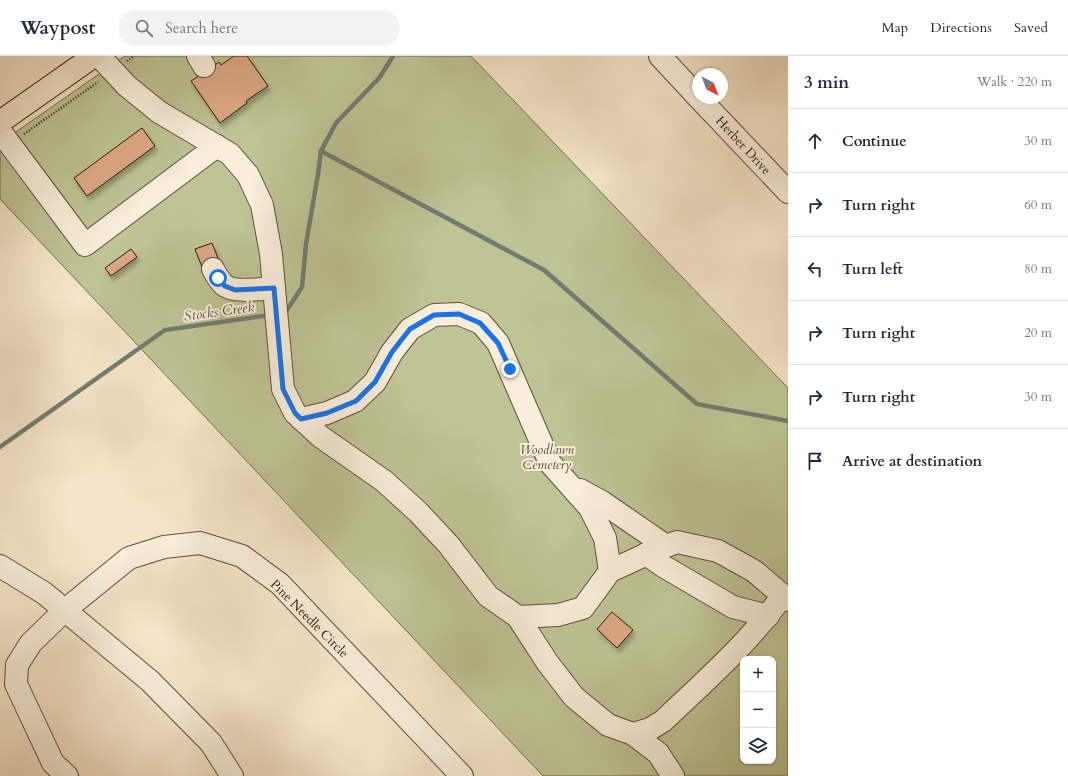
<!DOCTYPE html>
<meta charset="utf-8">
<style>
:root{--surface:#fff;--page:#f2f2f3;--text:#1f2937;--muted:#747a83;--line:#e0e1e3}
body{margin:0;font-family:Cardo,serif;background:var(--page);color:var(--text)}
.controls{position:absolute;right:12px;bottom:12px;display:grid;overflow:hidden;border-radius:8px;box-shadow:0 1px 3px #0004}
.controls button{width:36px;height:36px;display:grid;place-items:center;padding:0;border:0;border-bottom:1px solid var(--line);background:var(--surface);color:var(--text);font:20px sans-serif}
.compass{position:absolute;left:692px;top:12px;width:36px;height:36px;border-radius:50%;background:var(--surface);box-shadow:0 1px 3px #0004;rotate:139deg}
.stop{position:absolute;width:12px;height:12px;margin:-9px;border:3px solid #1a73e8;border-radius:50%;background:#fff}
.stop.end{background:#1a73e8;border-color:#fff;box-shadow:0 1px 4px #0008}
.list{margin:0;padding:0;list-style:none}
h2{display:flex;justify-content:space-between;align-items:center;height:52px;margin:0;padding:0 16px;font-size:17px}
h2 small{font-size:13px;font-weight:400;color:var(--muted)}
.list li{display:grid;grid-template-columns:26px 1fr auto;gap:12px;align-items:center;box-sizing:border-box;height:64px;padding:0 16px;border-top:1px solid var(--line)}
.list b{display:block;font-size:15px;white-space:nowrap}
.list em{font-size:13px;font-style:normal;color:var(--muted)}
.icon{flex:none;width:22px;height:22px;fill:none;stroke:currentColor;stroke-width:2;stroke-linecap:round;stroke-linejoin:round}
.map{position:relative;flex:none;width:788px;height:720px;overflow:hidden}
header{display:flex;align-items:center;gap:24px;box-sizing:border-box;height:56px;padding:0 20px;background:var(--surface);border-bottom:1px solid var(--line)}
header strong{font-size:19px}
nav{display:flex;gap:22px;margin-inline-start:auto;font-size:14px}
.search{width:280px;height:36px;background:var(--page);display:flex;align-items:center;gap:10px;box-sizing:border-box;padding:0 14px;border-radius:16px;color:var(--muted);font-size:15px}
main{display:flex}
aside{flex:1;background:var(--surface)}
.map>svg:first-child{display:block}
.green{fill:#bec494;stroke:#786f50;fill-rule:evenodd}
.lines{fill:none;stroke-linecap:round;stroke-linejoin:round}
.stream{stroke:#727d72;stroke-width:4.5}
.building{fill:#dda885;stroke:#321a0d;filter:url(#shadow)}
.minor-casing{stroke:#634d3c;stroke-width:24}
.major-casing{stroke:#321a0d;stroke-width:24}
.path{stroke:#321a0d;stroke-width:2.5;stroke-dasharray:1 2;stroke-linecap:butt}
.minor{stroke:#f8eedb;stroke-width:22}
.major{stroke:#f5e5c8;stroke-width:22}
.route{stroke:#1a73e8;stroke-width:5}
.labels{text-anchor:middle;stroke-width:4;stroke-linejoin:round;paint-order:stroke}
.street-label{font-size:13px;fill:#321a0d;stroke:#f8eedb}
.park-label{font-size:13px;font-style:italic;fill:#5c4d36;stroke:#f8eedb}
.water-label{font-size:14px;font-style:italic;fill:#575448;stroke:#f8eedb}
</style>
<header>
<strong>Waypost</strong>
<div class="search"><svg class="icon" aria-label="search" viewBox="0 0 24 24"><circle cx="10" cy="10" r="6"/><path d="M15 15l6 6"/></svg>Search here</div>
<nav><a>Map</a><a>Directions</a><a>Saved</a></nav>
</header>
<main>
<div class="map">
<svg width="788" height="720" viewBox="0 0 788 720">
<defs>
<filter id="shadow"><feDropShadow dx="2.5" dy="4.5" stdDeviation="2" flood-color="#0004"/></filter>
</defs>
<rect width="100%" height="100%" fill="#f5e5c8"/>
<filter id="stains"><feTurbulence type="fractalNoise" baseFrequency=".005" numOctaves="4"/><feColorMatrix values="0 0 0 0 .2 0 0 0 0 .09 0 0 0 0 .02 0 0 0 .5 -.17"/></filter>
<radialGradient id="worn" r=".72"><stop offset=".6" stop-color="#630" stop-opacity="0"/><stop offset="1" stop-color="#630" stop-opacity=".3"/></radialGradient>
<!-- green -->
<path class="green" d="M125,0H471L788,332V720H543L0,143V87ZM743,603H773V705H743Z"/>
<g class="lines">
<!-- stream -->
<g class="stream">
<polyline points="321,95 544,214 697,348 788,365"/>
<polyline points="283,257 285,257 302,231 306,188 318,118 321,95 336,67 380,21 393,0"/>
<polyline points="0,391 165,274 270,259"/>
</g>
</g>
<!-- building -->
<g class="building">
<polygon points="234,0 247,0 268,30 246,45 247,47 220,67 191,25 219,6 221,9"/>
<polygon points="142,72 155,90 87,140 74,122"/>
<polygon points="212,187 221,210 204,216 195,193"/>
<polygon points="131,193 137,201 111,220 105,212"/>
<polygon points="612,556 633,574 617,592 597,573"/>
</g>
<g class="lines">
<defs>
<g id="minor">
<polyline points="99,0 127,30 159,56 230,98 248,119 262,149 271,198 283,333 295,357 321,381 384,425 418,456 448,488 488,540 518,561 558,559 583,552 610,515 605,482 590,452 550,407 498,287 481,267 459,258 434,259 410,273 392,296 375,326 355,345 327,357 301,363"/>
<polyline points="198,0 204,10"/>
<polyline points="660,0 698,41"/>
<polyline points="699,42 788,136"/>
<polyline points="0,75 85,189 217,90"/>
<path d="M213,213C216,219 219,224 224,229C233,237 261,233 274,232"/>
<polyline points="580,434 602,446 666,490"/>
<polyline points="646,498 663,510 733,551 768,560"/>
<polyline points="0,510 44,537 150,625 211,687 232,720"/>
<polyline points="610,515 656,494 677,486 718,495 754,515 788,544"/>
<polyline points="518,561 547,606 574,641 608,669 633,678 658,697 673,720"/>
<path d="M633,678L650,673L663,665C705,625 750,586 783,539"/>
<polyline points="67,720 53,707 16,628 17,609 31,587 65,554 129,502 164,491 200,487 242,500 280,528 462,720"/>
</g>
<polyline id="major" points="0,66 94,0"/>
</defs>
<!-- minor casing -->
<use href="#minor" class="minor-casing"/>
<!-- major casing -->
<use href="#major" class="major-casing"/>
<!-- path -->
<g class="path">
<polyline points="127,5 134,0"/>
<polyline points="24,78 98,26"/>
</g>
<!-- minor -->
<use href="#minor" class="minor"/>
<!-- major -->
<use href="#major" class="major"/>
</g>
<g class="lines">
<!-- route -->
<polyline class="route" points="218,222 225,230 235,234 274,232 283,333 295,357 301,363 327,357 356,345 375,326 392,296 410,273 434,259 459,258 480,267 498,287 510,313"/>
</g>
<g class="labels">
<!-- street labels -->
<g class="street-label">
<text transform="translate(744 89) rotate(47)" y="5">Herber Drive</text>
<text transform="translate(310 562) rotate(45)" y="5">Pine Needle Circle</text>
</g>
<!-- park labels -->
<g class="park-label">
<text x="547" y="398">Woodlawn<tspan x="547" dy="15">Cemetery</tspan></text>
</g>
<!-- water labels -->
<g class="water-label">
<text transform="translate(219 255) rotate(-8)" y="5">Stocks Creek</text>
</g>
</g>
<rect width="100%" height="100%" filter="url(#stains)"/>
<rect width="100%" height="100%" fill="url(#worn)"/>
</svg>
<div class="controls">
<button>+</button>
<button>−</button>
<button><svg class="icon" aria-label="layers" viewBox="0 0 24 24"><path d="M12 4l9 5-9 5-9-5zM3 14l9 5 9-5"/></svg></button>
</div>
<svg class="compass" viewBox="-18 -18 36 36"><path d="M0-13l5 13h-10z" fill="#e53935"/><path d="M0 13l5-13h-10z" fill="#747a83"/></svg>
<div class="stop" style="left:218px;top:222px"></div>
<div class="stop end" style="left:510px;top:313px"></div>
</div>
<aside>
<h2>3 min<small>Walk · 220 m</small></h2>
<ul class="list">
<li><svg class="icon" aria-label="ahead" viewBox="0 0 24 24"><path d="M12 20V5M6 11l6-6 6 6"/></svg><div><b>Continue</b></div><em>30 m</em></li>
<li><svg class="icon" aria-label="right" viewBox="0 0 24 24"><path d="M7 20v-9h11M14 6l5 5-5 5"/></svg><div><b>Turn right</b></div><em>60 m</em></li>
<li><svg class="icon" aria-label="left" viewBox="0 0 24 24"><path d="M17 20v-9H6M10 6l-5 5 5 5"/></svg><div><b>Turn left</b></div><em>80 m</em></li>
<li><svg class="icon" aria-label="right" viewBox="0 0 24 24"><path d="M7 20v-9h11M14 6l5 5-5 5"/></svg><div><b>Turn right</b></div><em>20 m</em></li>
<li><svg class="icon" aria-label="right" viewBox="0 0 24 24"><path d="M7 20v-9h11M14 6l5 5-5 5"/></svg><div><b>Turn right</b></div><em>30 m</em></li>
<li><svg class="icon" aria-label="arrive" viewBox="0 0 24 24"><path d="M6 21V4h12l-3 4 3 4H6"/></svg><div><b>Arrive at destination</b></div></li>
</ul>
</aside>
</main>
